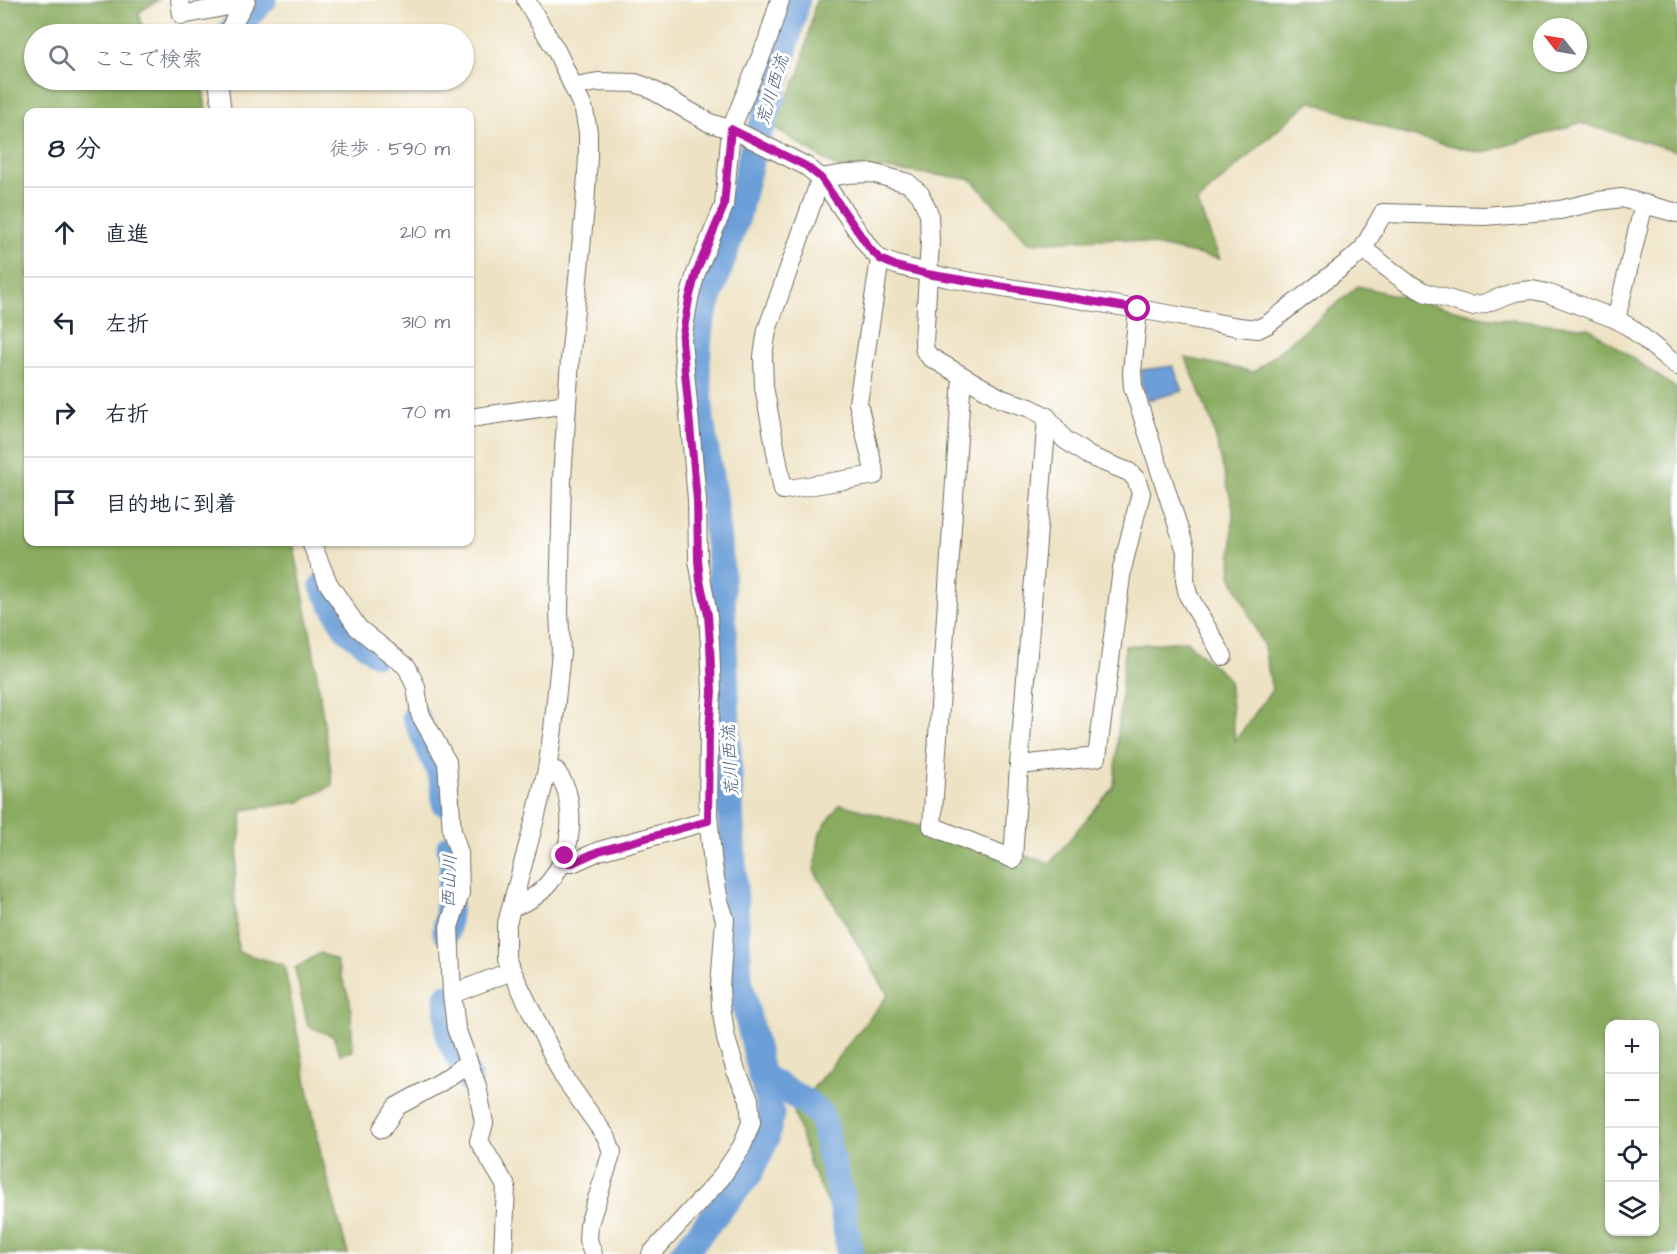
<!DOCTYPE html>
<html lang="ja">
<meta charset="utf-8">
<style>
:root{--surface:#fff;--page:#f6f6f7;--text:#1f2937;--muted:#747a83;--line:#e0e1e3}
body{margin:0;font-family:"Architects Daughter","Klee One",sans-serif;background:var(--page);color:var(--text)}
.controls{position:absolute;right:18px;bottom:18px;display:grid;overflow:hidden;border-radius:12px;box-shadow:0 2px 4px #0004}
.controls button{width:54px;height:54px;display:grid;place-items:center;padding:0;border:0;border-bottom:2px solid var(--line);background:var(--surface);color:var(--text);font:30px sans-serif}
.compass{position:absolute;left:1533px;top:18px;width:54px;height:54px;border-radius:50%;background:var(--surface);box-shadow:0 2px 4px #0004;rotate:301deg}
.stop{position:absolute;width:18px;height:18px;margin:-14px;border:4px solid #b5179e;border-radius:50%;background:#fff}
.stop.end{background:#b5179e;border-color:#fff;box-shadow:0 2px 6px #0008}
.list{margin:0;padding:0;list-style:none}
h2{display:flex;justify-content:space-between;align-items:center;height:78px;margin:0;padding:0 24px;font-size:26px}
h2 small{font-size:20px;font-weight:400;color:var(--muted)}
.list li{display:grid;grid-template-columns:39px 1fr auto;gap:18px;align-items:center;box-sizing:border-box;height:90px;padding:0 24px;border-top:2px solid var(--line)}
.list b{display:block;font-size:22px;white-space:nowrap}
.list em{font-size:20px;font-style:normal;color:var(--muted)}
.icon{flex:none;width:33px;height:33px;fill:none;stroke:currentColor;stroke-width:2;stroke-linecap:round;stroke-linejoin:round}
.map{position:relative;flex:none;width:1677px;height:1254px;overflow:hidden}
.search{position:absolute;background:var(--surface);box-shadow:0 2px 4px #0004;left:24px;top:24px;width:450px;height:66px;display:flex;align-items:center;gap:15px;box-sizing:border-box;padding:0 21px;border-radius:33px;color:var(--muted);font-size:22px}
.panel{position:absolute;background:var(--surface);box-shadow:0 2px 4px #0004;left:24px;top:108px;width:450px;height:438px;border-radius:12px}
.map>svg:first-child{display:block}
.forest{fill:#8aac60;stroke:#5a6c46;stroke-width:1.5;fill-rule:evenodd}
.water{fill:#6c9fd8;stroke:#4c6582;stroke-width:1.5}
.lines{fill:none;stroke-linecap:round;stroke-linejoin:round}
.river{stroke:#6c9fd8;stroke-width:27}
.minor-casing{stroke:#6f6b60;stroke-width:20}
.minor{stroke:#fff;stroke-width:18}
.route{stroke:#b5179e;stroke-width:8}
.labels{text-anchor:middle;stroke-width:6;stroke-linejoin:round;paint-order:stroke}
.water-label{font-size:18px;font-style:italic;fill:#485f79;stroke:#fff}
</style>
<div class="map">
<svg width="1677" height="1254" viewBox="0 0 1677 1254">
<rect width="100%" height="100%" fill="#fff"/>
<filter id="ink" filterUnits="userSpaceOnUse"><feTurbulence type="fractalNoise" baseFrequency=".0167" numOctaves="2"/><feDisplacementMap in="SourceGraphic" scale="12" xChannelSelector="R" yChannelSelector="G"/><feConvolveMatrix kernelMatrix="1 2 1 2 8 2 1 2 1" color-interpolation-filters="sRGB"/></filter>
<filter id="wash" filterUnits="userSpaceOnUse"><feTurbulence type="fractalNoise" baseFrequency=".008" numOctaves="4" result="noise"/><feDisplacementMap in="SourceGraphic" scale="24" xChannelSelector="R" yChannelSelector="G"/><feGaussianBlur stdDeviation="1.35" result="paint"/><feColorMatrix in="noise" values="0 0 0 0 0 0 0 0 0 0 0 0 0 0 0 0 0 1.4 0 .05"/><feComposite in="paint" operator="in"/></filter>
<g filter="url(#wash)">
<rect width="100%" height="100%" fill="#ede2c3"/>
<!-- forest -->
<g class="forest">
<polygon points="0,0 159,0 139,12 143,29 164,34 34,34 34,80 202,80 206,112 28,112 28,542 293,542 311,635 333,785 299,802 243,810 234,886 238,952 284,965 321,1155 348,1254 0,1254"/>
<path d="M816,0H1677V151L1580,123L1482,153L1400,133L1310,101L1197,202L1220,259L1119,238L1029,243L971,179L885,169H839L773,127L800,72ZM1542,27H1578V63H1542Z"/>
<path d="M1358,286L1483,317L1589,328L1677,389V1254H853L811,1168L794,1112L888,995L814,870L820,832L840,804L1050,863L1114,786L1125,646L1186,641L1229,679L1235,741L1272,690L1264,647L1231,575L1233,508L1212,423L1186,358L1254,372ZM1610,1024H1654V1232H1610Z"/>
<polygon points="320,953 336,960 350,1001 353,1051 340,1054 333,1036 308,1026 295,968"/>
</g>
<!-- water -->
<polygon class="water" points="1173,366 1183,391 1147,400 1141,382 1141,370"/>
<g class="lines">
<!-- river -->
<g class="river">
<polyline points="229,34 263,0"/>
<polyline points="323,586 346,628 377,653"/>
<polyline points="415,716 442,777 445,803"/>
<polyline points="446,932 453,866 450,847"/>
<polyline points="447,997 449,1037 469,1080"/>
<polyline points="761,1076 806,1102 821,1115 825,1127 829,1152 840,1191 850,1254"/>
<polyline points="682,1254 750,1173 766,1139 771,1114 739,980 731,826 721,571 713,496 701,419 697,363 700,324 737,217 753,149 770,105 797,0"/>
</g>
</g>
</g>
<g filter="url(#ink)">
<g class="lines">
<defs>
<g id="minor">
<polyline points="180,0 182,15 244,3 246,0"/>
<polyline points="526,0 557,52 584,110 588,132 588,157 585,207 570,360 562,479 559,611 561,652 553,729 547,770 535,819 506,927 506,959 563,1076 607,1138 612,1152 589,1224 588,1240 593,1254"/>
<polyline points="227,34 244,3"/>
<polyline points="218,80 222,112"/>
<polyline points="575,86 598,82 635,83 647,87 710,123 736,131 806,166 821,178 870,249 880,259 896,265 948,278 1156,312 1239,327 1258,329 1268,324 1352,259 1363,249 1383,213 1484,216 1560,210 1598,201 1622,198 1677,213"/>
<polyline points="1363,249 1406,282 1424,292 1471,306 1483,304 1515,292 1532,290 1547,293 1616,319 1631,328 1677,366"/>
<polyline points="880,259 858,403 875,475 783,490 764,387 763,356 767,330 821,178 847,174 872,173 908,183 920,194 929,214 930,242 924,342 925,351 930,357 1002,399 1030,408 1047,417 1064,439 1089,456 1129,472 1136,479 1141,493 1122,569 1097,757 1019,765 1047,417"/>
<polyline points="1138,309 1132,372 1133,387 1186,551 1185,580 1188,595 1223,656"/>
<polyline points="1616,319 1644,204"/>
<polyline points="962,377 932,826 1013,859 1019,765"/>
<polyline points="470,418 567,404"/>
<polyline points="311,542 328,583 358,628 407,667 416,687 420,714 447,762 452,831 459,853 460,893 449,927 452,994 456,1028 477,1086 484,1123 479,1141 506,1186 503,1254"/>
<polyline points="563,863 572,863 599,851 708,821"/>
<path d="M512,907C561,892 578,839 567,792C565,785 560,777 556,771L547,770"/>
<polyline points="452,994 512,971"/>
<polyline points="382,1129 396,1107 441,1082 468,1063"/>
<polyline points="651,1254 720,1179 742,1146 751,1123 749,1099 736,1071 726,1039 721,1006 720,987 725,919 719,901 713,866 708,814 709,731 712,692 710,644 708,616 698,560 697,499 682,340 689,299 696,273 724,206 731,129 768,39 780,0"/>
</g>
</defs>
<!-- minor casing -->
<use href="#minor" class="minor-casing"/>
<!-- minor -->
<use href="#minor" class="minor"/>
</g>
</g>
<g class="lines" filter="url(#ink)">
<!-- route -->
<polyline class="route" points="565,856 562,863 572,863 599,851 708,821 709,731 712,692 710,644 708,615 700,581 698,560 697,500 682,340 689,299 696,273 724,206 731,129 806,166 821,178 870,249 880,259 896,266 927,274 1138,309"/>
</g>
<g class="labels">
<!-- water labels -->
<g class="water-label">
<text transform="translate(772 90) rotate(-73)" y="6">荒川西流</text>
<text transform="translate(730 761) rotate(-93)" y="6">荒川西流</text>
<text transform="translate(449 881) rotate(-88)" y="6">西山川</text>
</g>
</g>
</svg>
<div class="controls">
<button>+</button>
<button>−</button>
<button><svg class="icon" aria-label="locate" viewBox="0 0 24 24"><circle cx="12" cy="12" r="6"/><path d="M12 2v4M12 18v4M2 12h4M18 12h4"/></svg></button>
<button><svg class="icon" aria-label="layers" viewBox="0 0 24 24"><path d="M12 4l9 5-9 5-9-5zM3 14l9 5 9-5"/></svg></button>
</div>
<svg class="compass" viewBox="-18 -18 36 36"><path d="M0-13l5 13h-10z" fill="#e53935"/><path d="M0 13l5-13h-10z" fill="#747a83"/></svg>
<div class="stop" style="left:1138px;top:309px"></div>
<div class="stop end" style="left:565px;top:856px"></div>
<div class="search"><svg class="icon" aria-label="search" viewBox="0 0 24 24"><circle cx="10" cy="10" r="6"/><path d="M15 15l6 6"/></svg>ここで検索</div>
<section class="panel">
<h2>8 分<small>徒歩 · 590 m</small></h2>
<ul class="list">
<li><svg class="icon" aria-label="ahead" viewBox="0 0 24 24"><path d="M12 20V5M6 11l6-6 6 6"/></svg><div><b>直進</b></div><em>210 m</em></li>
<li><svg class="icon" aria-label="left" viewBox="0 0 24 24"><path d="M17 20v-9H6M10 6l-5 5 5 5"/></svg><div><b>左折</b></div><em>310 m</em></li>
<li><svg class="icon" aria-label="right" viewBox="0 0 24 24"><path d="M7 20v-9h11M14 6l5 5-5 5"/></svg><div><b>右折</b></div><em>70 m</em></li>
<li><svg class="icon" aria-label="arrive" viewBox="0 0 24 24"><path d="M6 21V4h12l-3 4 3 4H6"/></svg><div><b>目的地に到着</b></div></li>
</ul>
</section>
</div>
